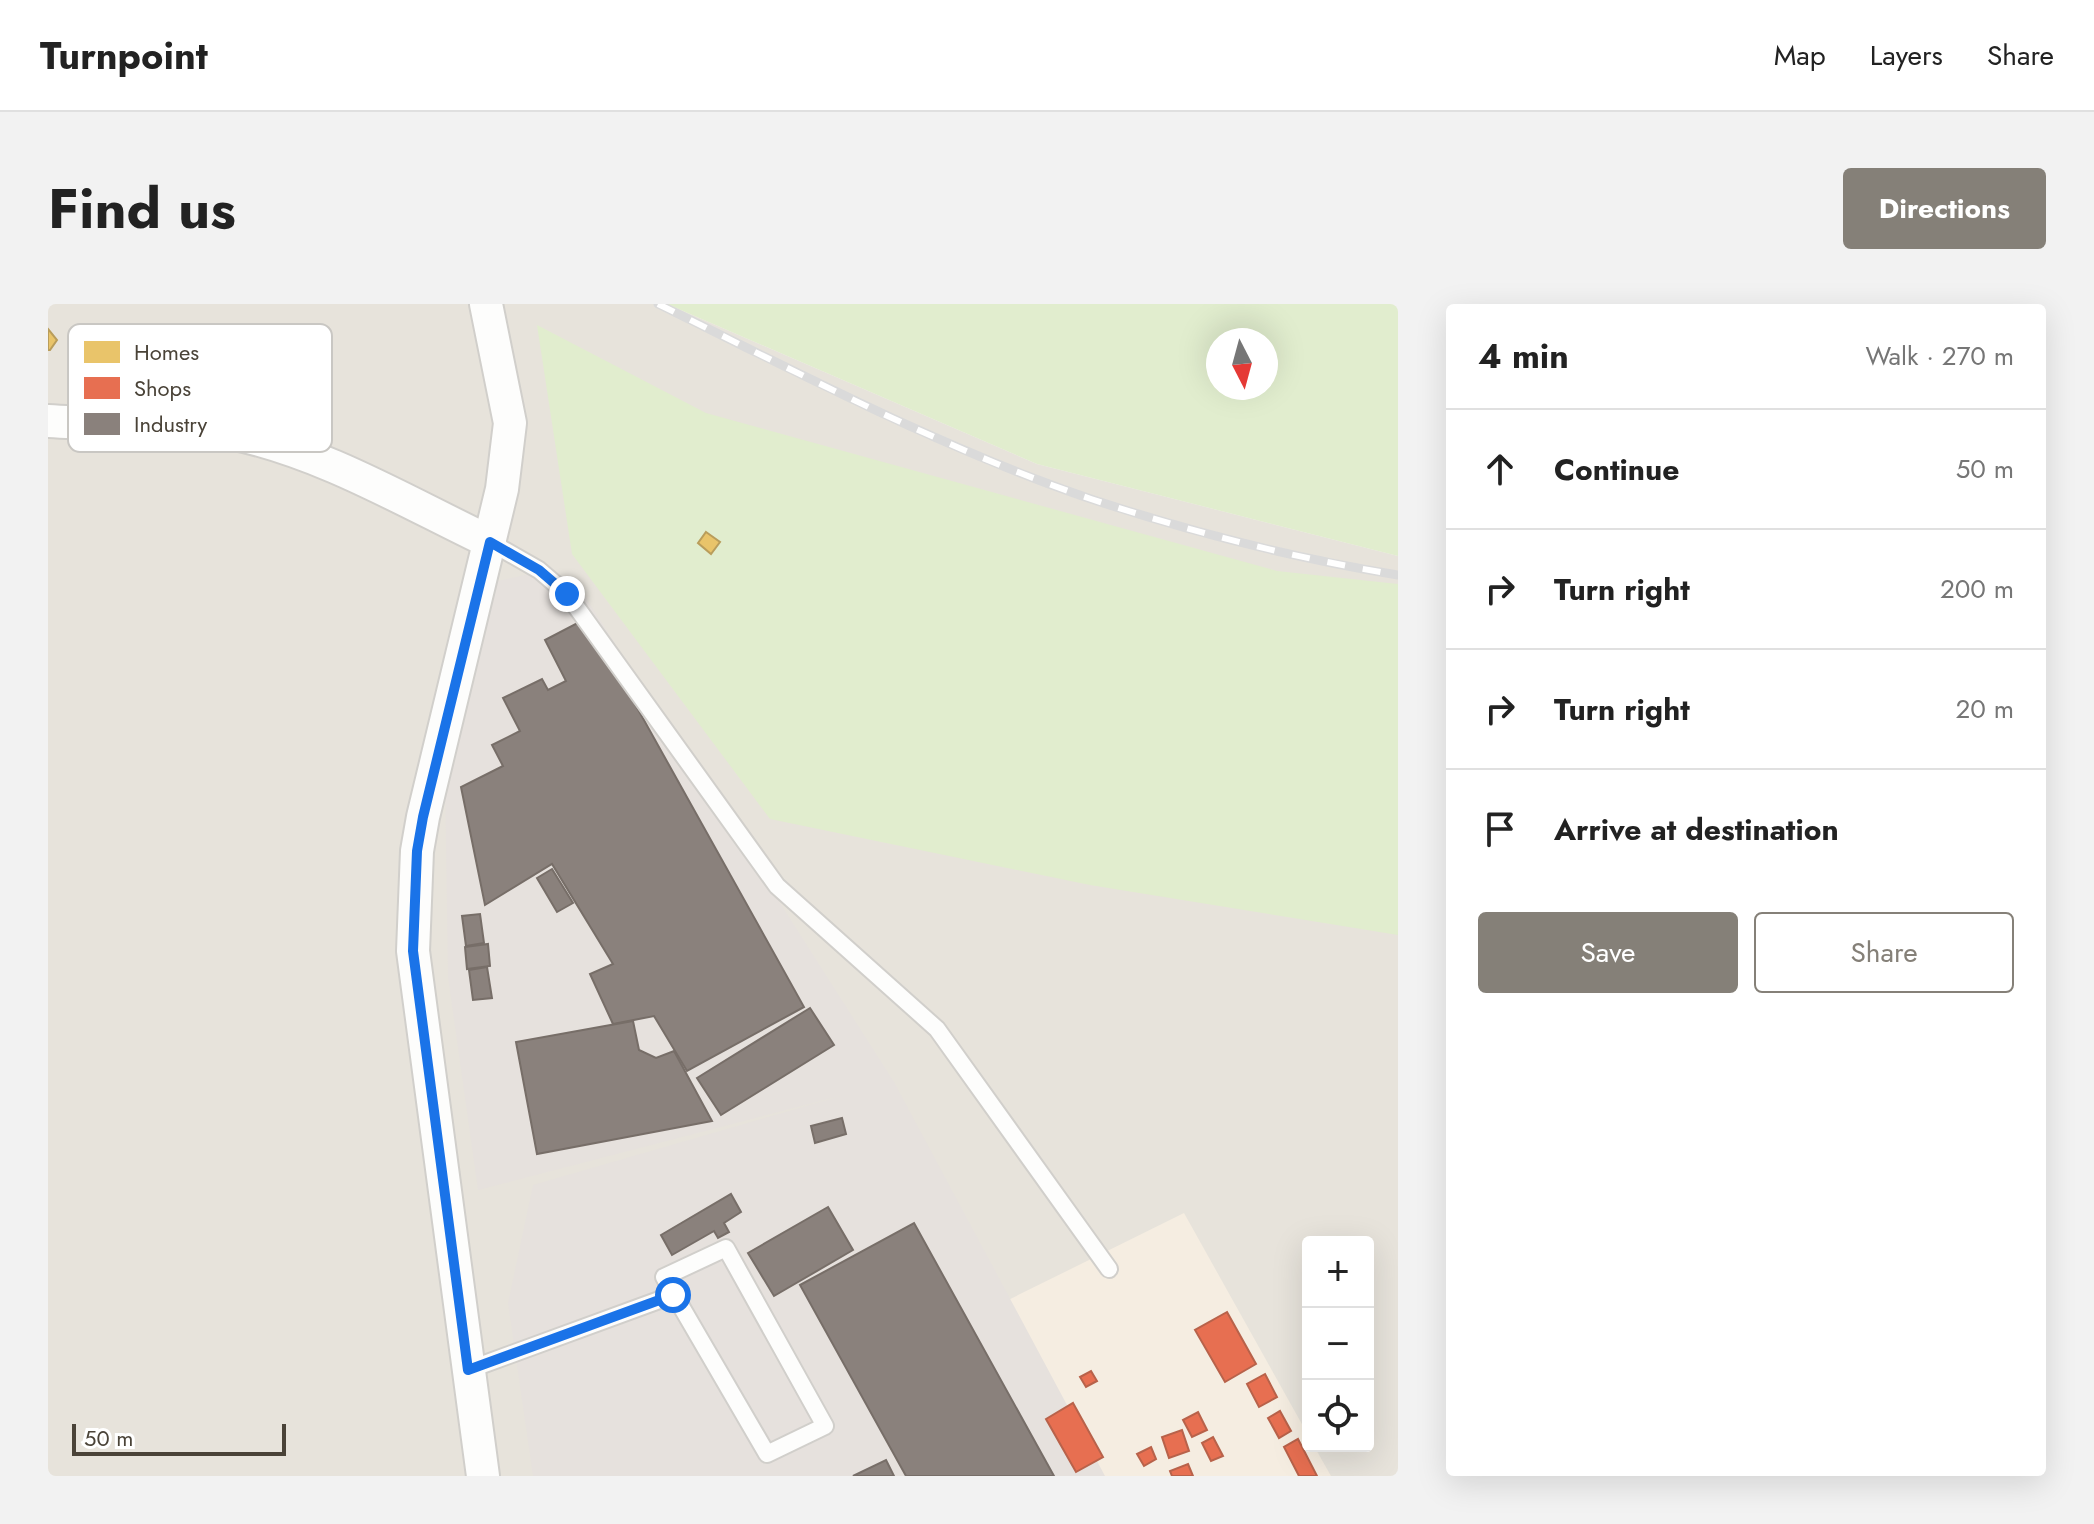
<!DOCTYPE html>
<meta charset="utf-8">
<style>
:root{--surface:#fff;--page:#f2f2f2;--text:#222;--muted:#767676;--line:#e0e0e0;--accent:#858078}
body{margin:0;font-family:Jost,sans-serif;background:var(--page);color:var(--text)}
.controls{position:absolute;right:24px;bottom:24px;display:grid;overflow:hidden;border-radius:8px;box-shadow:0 8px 32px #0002}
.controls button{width:72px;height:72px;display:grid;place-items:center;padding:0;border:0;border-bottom:2px solid var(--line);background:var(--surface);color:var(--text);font:40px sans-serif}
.compass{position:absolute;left:1158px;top:24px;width:72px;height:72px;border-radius:50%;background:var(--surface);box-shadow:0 8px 32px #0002;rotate:174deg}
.scale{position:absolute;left:24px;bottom:20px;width:214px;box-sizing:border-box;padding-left:8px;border:4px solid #4a4338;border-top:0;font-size:22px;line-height:28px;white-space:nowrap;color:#4a4338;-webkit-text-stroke:6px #fff;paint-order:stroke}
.stop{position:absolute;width:24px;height:24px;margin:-18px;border:6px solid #1a73e8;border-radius:50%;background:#fff}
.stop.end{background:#1a73e8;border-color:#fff;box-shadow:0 2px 8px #0008}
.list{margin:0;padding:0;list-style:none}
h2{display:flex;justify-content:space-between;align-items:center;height:104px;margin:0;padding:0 32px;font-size:34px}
h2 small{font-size:26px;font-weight:400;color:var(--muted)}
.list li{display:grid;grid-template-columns:52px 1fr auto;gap:24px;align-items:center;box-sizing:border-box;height:120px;padding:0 32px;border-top:2px solid var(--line)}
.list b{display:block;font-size:30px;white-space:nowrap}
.list em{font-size:26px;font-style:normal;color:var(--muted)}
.actions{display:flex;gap:16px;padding:24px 32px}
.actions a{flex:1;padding:18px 0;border:2px solid var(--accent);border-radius:8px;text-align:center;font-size:28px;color:var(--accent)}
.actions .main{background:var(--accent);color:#fff}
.icon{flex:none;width:44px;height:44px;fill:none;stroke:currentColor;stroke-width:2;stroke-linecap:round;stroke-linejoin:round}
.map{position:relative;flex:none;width:1350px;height:1172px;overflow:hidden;border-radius:8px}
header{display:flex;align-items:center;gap:48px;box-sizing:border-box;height:112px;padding:0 40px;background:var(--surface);border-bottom:2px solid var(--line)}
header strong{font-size:38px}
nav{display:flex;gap:44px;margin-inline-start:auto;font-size:28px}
.intro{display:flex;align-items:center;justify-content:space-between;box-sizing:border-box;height:192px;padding:0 48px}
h1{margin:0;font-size:56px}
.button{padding:20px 36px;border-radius:8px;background:var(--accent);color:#fff;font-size:28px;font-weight:700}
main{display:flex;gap:48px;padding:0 48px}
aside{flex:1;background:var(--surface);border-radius:8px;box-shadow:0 8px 32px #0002}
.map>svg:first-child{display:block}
.residential{fill:#e7e3db;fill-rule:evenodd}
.commercial{fill:#f5ede1}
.industrial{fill:#e6e1dd}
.green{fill:#e1edce;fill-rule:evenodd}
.homes{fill:#e9c46a;stroke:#b99d5b;stroke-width:2}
.shops{fill:#e76f51;stroke:#b8624a;stroke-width:2}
.industry{fill:#8a817c;stroke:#776e68;stroke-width:2}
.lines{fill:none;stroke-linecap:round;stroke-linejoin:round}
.lane-casing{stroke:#d1cfcb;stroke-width:20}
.street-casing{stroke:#d1cfcb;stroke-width:36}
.lane{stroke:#fdfdfc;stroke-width:16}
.street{stroke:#fdfdfc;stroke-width:32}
.rail-casing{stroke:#dadada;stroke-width:9}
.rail{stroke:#fff;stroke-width:6;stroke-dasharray:18;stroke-linecap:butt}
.route{stroke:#1a73e8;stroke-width:10}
.key{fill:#fff;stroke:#c9c7c3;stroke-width:2}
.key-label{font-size:22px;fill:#4a4338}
</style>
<header>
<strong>Turnpoint</strong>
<nav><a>Map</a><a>Layers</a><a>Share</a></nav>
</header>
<div class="intro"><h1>Find us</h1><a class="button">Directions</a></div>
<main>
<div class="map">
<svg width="1350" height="1172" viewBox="0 0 1350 1172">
<rect width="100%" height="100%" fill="#f3f1ee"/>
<!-- residential -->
<path class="residential" d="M0,0H619L989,160L1350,252V1172H0ZM1260,938H1320V1142H1260Z"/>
<!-- commercial -->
<polygon class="commercial" points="1136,909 1260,1131 1260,1142 1266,1142 1283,1172 1047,1172 946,1003"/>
<!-- industrial -->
<polygon class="industrial" points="503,265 531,283 846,778 1057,1172 485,1172 460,999 485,881 796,791 430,886 400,673 397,472 441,279"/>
<!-- green -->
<g class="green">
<path d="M619,0H1350V252L989,160ZM1170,36H1218V84H1170Z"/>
<polygon points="489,21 658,109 1229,267 1350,280 1350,631 1042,581 722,515 524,250"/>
</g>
<!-- homes -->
<g class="homes">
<polygon points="0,25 9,36 2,46 0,46"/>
<polygon points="658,228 672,238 663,250 650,239"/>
</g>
<!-- shops -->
<g class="shops">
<polygon points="1179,1008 1208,1060 1177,1078 1147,1026"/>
<polygon points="1043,1067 1049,1077 1038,1083 1032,1073"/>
<polygon points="1217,1070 1229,1093 1211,1103 1199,1080"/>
<polygon points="1025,1099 1055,1153 1028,1168 998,1115"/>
<polygon points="1232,1107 1243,1127 1231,1134 1220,1114"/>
<polygon points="1150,1108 1159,1126 1144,1133 1135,1116"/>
<polygon points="1134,1126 1141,1147 1121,1154 1114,1133"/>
<polygon points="1165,1133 1175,1152 1163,1157 1154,1139"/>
<polygon points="1250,1135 1269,1172 1251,1172 1236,1143"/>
<polygon points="1103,1143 1108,1155 1096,1162 1089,1150"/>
<polygon points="1140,1160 1145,1172 1124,1172 1122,1167"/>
</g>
<!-- industry -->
<g class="industry">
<polygon points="539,314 756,703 639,767 606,712 565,720 542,670 565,660 504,560 437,601 413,483 455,462 444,441 472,427 455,394 494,375 500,386 518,377 497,336"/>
<polygon points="504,565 525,599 509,608 489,574"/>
<polygon points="432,610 436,639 418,642 414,612"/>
<polygon points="440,640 442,662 419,665 417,643"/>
<polygon points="439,663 444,694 425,696 421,666"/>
<polygon points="762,704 786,741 673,811 649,774"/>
<polygon points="585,717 591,746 608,754 626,747 664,817 489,850 468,738"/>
<polygon points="794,814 798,830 767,839 763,822"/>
<polygon points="683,890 693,908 676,919 681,928 670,934 666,927 624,951 613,931"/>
<polygon points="780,903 805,946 726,992 700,949"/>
<polygon points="866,919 1006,1172 858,1172 752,981"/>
<polygon points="838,1156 846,1172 805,1172"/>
</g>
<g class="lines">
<defs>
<g id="lane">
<polyline points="442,238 491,266 519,290 729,582 889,725 1061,965"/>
<polygon points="678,944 777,1122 719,1150 616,973"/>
<polyline points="420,1066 625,991"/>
</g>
<g id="street">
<path d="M0,117C60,121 124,117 183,129C275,148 358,198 442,238"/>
<polyline points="435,1172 365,647 369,547 375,513 454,185 462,119 438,0"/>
</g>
</defs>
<!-- lane casing -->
<use href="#lane" class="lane-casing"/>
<!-- street casing -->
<use href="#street" class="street-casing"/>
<!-- lane -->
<use href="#lane" class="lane"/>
<!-- street -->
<use href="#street" class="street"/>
<defs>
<path id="rail" d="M610,0C751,69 893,144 1043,195C1143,228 1246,254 1350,271"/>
</defs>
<!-- rail casing -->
<use href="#rail" class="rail-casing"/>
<!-- rail -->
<use href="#rail" class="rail"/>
</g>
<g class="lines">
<!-- route -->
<polyline class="route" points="519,290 491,266 442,238 375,513 369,547 365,647 420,1066 625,991"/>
</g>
<!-- legend -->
<rect x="20" y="20" width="264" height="128" rx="12" class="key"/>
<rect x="36" y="37" width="36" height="22" fill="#e9c46a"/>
<rect x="36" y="73" width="36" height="22" fill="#e76f51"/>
<rect x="36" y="109" width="36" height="22" fill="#8a817c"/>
<g class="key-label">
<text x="86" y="56">Homes</text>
<text x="86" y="92">Shops</text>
<text x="86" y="128">Industry</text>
</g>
</svg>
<div class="controls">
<button>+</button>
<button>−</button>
<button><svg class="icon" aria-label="locate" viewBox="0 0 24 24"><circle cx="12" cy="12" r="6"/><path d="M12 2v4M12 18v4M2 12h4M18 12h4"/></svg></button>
</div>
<svg class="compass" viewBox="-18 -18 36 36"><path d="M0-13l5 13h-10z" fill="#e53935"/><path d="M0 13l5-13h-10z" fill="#767676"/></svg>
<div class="scale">50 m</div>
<div class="stop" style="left:625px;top:991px"></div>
<div class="stop end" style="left:519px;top:290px"></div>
</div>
<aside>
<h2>4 min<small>Walk · 270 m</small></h2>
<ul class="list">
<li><svg class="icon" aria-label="ahead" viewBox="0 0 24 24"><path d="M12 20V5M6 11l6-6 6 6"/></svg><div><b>Continue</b></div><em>50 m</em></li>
<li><svg class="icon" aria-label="right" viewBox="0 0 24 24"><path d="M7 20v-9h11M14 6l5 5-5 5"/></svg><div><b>Turn right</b></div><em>200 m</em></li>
<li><svg class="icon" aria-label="right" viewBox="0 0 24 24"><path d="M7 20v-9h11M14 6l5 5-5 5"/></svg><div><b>Turn right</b></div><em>20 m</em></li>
<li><svg class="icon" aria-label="arrive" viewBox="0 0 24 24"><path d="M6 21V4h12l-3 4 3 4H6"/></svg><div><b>Arrive at destination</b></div></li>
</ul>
<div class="actions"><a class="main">Save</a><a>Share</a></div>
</aside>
</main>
